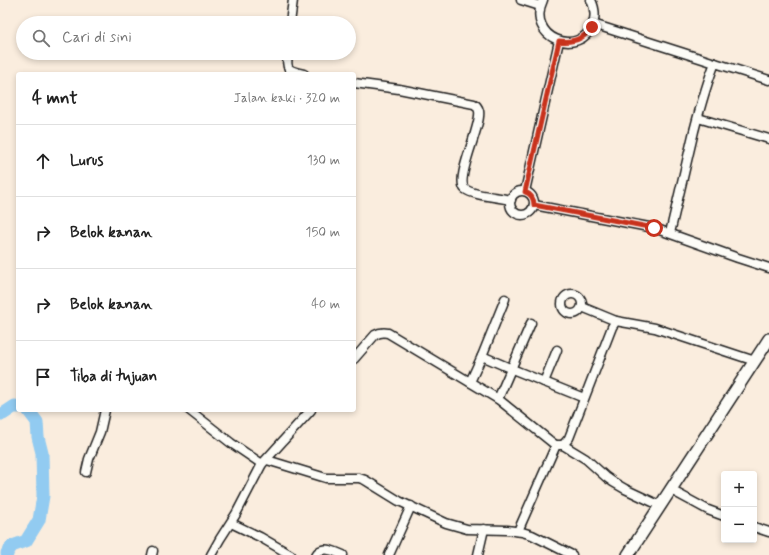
<!DOCTYPE html>
<html lang="id">
<meta charset="utf-8">
<style>
:root{--surface:#fff;--page:#f2f2f2;--text:#222;--muted:#767676;--line:#e0e0e0}
body{margin:0;font-family:Mynerve,sans-serif;background:var(--page);color:var(--text)}
.controls{position:absolute;right:12px;bottom:12px;display:grid;overflow:hidden;border-radius:4px;box-shadow:0 2px 6px #0003}
.controls button{width:36px;height:36px;display:grid;place-items:center;padding:0;border:0;border-bottom:1px solid var(--line);background:var(--surface);color:var(--text);font:20px sans-serif}
.stop{position:absolute;width:12px;height:12px;margin:-9px;border:3px solid #c8321e;border-radius:50%;background:#fff}
.stop.end{background:#c8321e;border-color:#fff;box-shadow:0 1px 4px #0008}
.list{margin:0;padding:0;list-style:none}
h2{display:flex;justify-content:space-between;align-items:center;height:52px;margin:0;padding:0 16px;font-size:17px}
h2 small{font-size:13px;font-weight:400;color:var(--muted)}
.list li{display:grid;grid-template-columns:26px 1fr auto;gap:12px;align-items:center;box-sizing:border-box;height:72px;padding:0 16px;border-top:1px solid var(--line)}
.list b{display:block;font-size:15px;white-space:nowrap}
.list em{font-size:13px;font-style:normal;color:var(--muted)}
.icon{flex:none;width:22px;height:22px;fill:none;stroke:currentColor;stroke-width:2;stroke-linecap:round;stroke-linejoin:round}
.map{position:relative;flex:none;width:769px;height:555px;overflow:hidden}
.search{position:absolute;background:var(--surface);box-shadow:0 2px 6px #0003;left:16px;top:16px;width:340px;height:44px;display:flex;align-items:center;gap:10px;box-sizing:border-box;padding:0 14px;border-radius:22px;color:var(--muted);font-size:15px}
.panel{position:absolute;background:var(--surface);box-shadow:0 2px 6px #0003;left:16px;top:72px;width:340px;height:340px;border-radius:4px}
.map>svg:first-child{display:block}
.lines{fill:none;stroke-linecap:round;stroke-linejoin:round}
.river{stroke:#92cbf1;stroke-width:13}
.street-casing{stroke:#1c1c1c;stroke-width:11}
.secondary-casing{stroke:#1c1c1c;stroke-width:14}
.street{stroke:#fdfcf7;stroke-width:8}
.secondary{stroke:#fdfcf7;stroke-width:11}
.route{stroke:#c8321e;stroke-width:5}
</style>
<div class="map">
<svg width="769" height="555" viewBox="0 0 769 555">
<rect width="100%" height="100%" fill="#faedde"/>
<filter id="ink" filterUnits="userSpaceOnUse"><feTurbulence type="fractalNoise" baseFrequency=".025" numOctaves="2"/><feDisplacementMap in="SourceGraphic" scale="8" xChannelSelector="R" yChannelSelector="G"/><feConvolveMatrix kernelMatrix="1 2 1 2 8 2 1 2 1" color-interpolation-filters="sRGB"/></filter>
<g filter="url(#ink)">
<g class="lines">
<!-- river -->
<g class="river">
<polyline points="0,414 3,414 15,406 18,407"/>
<polyline points="7,555 7,553 12,546 26,541 39,520 43,496 42,453 38,437 37,422 28,410"/>
</g>
<defs>
<g id="street">
<polyline points="521,0 540,6"/>
<path d="M543,0C525,38 580,59 593,24C596,15 595,8 591,0"/>
<polyline points="290,23 293,0"/>
<polyline points="593,24 715,63"/>
<path d="M288,53C286,70 287,70 304,74"/>
<path d="M354,83L399,89L474,104C476,105 478,107 479,111C482,126 454,179 465,189C474,196 499,197 511,200"/>
<polyline points="698,118 769,139"/>
<circle cx="522" cy="203" r="12"/>
<polyline points="525,191 559,41"/>
<polyline points="534,205 654,228 738,258 769,268"/>
<path d="M670,233C678,199 686,165 694,131C700,108 706,85 715,63L769,80"/>
<circle cx="572" cy="304" r="10"/>
<polyline points="582,307 616,321"/>
<polyline points="482,356 512,369 584,398"/>
<path d="M354,359L375,335C380,332 383,332 388,333L498,399L554,444L556,445H563L586,459L606,477L613,482L625,489L661,506"/>
<polyline points="470,382 482,356 505,299"/>
<polyline points="544,382 557,350"/>
<polyline points="498,399 531,323"/>
<polyline points="189,410 231,443 262,464"/>
<polyline points="563,445 569,438 612,327 616,321 655,328 755,361"/>
<polyline points="267,460 326,478 359,478 365,480 399,501 446,523 467,529 507,530 522,532 532,535 572,555"/>
<polyline points="86,472 89,459 100,432 105,410"/>
<polyline points="671,490 708,510 724,516"/>
<polyline points="231,523 260,537 291,555"/>
<polyline points="754,527 769,532"/>
<polyline points="518,531 556,445"/>
<polyline points="152,555 153,551"/>
<polyline points="211,555 220,539 236,514 262,464 311,410"/>
<path d="M316,555C322,545 334,551 343,555"/>
<polyline points="389,555 411,506"/>
<polyline points="478,555 484,529"/>
</g>
<polyline id="secondary" points="628,555 769,339"/>
</defs>
<!-- street casing -->
<use href="#street" class="street-casing"/>
<!-- secondary casing -->
<use href="#secondary" class="secondary-casing"/>
<!-- street -->
<use href="#street" class="street"/>
<!-- secondary -->
<use href="#secondary" class="secondary"/>
</g>
</g>
<g class="lines" filter="url(#ink)">
<!-- route -->
<path class="route" d="M592,27C584,39 573,43 559,41L525,192C531,194 534,198 534,205L654,228"/>
</g>
</svg>
<div class="controls">
<button>+</button>
<button>−</button>
</div>
<div class="stop" style="left:654px;top:228px"></div>
<div class="stop end" style="left:592px;top:27px"></div>
<div class="search"><svg class="icon" aria-label="search" viewBox="0 0 24 24"><circle cx="10" cy="10" r="6"/><path d="M15 15l6 6"/></svg>Cari di sini</div>
<section class="panel">
<h2>4 mnt<small>Jalan kaki · 320 m</small></h2>
<ul class="list">
<li><svg class="icon" aria-label="ahead" viewBox="0 0 24 24"><path d="M12 20V5M6 11l6-6 6 6"/></svg><div><b>Lurus</b></div><em>130 m</em></li>
<li><svg class="icon" aria-label="right" viewBox="0 0 24 24"><path d="M7 20v-9h11M14 6l5 5-5 5"/></svg><div><b>Belok kanan</b></div><em>150 m</em></li>
<li><svg class="icon" aria-label="right" viewBox="0 0 24 24"><path d="M7 20v-9h11M14 6l5 5-5 5"/></svg><div><b>Belok kanan</b></div><em>40 m</em></li>
<li><svg class="icon" aria-label="arrive" viewBox="0 0 24 24"><path d="M6 21V4h12l-3 4 3 4H6"/></svg><div><b>Tiba di tujuan</b></div></li>
</ul>
</section>
</div>
